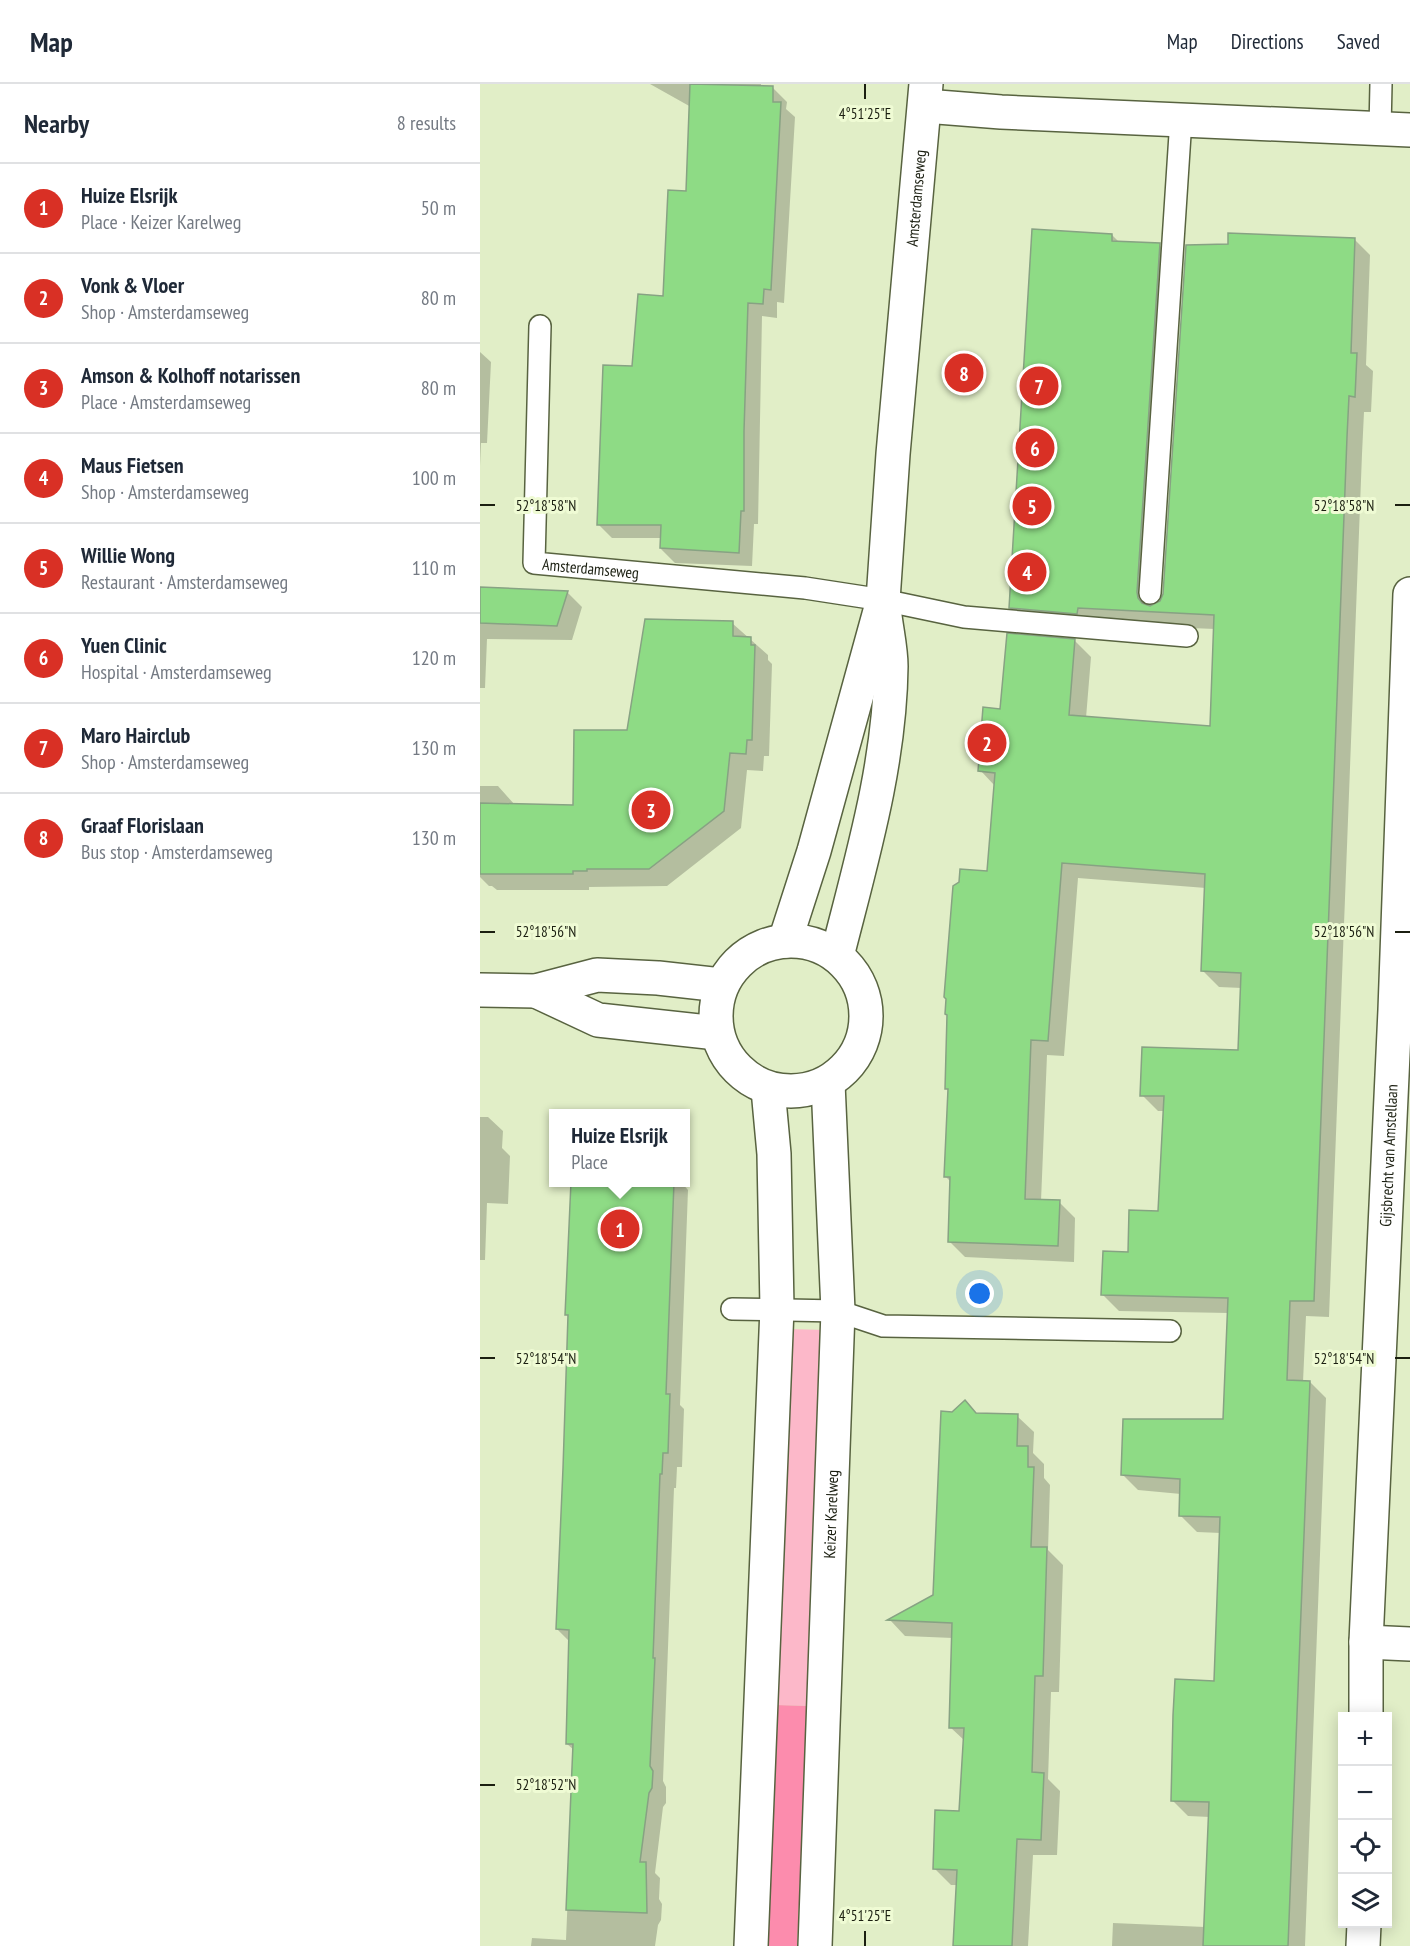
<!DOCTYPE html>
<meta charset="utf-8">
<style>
:root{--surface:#fff;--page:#f2f2f3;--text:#1f2937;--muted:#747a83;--line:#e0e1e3;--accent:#d93025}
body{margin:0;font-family:"PT Sans Narrow",sans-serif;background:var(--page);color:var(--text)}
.controls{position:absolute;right:18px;bottom:18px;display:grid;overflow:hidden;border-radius:0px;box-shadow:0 3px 15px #0003}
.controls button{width:54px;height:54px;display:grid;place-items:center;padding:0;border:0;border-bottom:2px solid var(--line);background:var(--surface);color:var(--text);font:30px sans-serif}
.you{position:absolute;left:500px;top:1210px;width:21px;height:21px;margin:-15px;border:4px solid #fff;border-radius:50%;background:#1a73e8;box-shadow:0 0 0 9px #1a73e833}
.badge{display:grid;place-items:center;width:39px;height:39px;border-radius:50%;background:var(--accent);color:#fff;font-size:20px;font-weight:700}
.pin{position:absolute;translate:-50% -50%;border:3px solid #fff;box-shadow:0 2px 6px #0006}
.popup{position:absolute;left:69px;top:1025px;width:141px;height:78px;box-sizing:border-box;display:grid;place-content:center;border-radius:0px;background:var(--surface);filter:drop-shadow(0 2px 4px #0005);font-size:20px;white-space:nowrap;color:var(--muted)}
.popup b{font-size:22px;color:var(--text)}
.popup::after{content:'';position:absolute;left:50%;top:100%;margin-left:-12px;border:12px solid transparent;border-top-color:var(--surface)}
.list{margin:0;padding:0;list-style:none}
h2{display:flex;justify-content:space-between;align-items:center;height:78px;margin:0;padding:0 24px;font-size:26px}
h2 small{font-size:20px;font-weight:400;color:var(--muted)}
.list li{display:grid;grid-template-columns:39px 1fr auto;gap:18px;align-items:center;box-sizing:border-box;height:90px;padding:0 24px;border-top:2px solid var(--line)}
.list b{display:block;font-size:22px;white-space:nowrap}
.list p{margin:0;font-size:20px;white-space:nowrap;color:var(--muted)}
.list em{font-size:20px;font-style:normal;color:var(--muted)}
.icon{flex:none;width:33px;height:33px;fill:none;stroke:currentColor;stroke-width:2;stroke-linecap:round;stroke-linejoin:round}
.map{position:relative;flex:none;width:930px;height:1862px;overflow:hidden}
header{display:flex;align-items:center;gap:36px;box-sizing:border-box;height:84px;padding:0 30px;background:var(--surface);border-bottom:2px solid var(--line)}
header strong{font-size:28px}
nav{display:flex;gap:33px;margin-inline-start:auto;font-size:21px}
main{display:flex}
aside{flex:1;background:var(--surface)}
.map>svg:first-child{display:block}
.green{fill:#fcb8c9}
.forest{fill:#fc8cad}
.shadow{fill:#0003}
.building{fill:#8edb85;stroke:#87a283;stroke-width:1.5}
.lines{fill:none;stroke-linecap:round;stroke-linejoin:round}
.service-casing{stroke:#586340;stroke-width:24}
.minor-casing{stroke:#586340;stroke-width:36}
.tertiary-casing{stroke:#586340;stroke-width:36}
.secondary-casing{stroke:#586340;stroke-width:36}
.service{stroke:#fff;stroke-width:21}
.minor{stroke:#fff;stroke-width:33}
.tertiary{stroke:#fff;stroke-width:33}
.secondary{stroke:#fff;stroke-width:33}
.ticks{fill:none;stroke:#1b1f11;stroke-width:2}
.labels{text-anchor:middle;stroke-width:6;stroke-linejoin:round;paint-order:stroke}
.street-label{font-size:16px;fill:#1b1f11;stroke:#effbd4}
.ticks-label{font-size:15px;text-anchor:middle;fill:#1b1f11;stroke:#effbd4;stroke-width:6;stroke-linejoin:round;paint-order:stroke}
</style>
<header>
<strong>Map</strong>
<nav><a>Map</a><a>Directions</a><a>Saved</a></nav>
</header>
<main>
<aside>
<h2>Nearby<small>8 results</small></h2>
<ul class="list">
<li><span class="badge">1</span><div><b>Huize Elsrijk</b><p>Place · Keizer Karelweg</p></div><em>50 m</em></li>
<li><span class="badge">2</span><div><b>Vonk &amp; Vloer</b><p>Shop · Amsterdamseweg</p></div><em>80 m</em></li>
<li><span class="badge">3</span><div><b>Amson &amp; Kolhoff notarissen</b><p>Place · Amsterdamseweg</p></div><em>80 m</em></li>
<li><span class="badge">4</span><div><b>Maus Fietsen</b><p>Shop · Amsterdamseweg</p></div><em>100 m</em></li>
<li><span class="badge">5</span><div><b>Willie Wong</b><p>Restaurant · Amsterdamseweg</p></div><em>110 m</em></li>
<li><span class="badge">6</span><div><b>Yuen Clinic</b><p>Hospital · Amsterdamseweg</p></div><em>120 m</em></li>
<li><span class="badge">7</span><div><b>Maro Hairclub</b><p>Shop · Amsterdamseweg</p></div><em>130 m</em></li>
<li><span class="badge">8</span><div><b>Graaf Florislaan</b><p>Bus stop · Amsterdamseweg</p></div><em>130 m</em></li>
</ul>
</aside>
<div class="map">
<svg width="930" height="1862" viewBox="0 0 930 1862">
<rect width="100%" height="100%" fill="#e1eec7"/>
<!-- green -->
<polygon class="green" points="307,1245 346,1246 328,1622 296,1621"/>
<!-- forest -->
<polygon class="forest" points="296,1621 328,1622 317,1862 286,1862"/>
<!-- shadow -->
<g class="shadow">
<polygon points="170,0 281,0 281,3 293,4 307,18 306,25 315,33 304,219 297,218 297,234 282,232 278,440 274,440 272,482 195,479 181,465 182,454 132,454 118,440 154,284 185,213 207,108 211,23"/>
<polygon points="632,151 640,159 679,161 696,177 673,522 681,518 874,155 890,171 886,281 893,287 891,328 884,328 882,370 849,1233 826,1232 823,1298 830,1298 846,1314 825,1862 632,1862 633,1839 725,1843 730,1733 708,1732 692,1716 736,1599 741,1449 717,1448 701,1432 701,1410 658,1406 642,1390 745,1337 749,1229 639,1227 623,1211 649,1169 680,1129 685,1027 678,1027 662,1011 760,967 762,904 739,903 723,887 726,804 598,794 584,972 567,971 561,1117 579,1118 595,1134 594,1178 485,1173 469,1157 471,1098 466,1093 470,1007 466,1004 508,789 515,702 500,686 522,626 595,557 611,573 606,634 731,644 735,545 614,540 546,540 530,523"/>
<polygon points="0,268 11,278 7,359 1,359 0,382"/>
<polygon points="0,504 87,508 102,523 92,556 7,555 5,604 0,604"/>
<polygon points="252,539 288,571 288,576 292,580 289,672 284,672 283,687 267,686 261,744 187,802 109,803 109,806 17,806 12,802 9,802 0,793 0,702 18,702 35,721 95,722 152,696"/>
<polygon points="0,1033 8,1033 23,1047 22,1064 30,1072 28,1120 7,1119 5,1176 0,1176"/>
<polygon points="92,1098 201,1098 208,1106 200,1321 204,1325 202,1383 197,1383 196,1404 194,1404 183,1697 186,1703 186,1719 183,1723 175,1789 180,1794 179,1815 182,1820 181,1836 178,1841 175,1862 51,1862 52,1854 86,1856 94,1666 87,1660 90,1558 77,1545 89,1234 87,1231"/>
<polygon points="497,1330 537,1332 554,1348 553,1369 564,1380 564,1394 570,1401 568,1466 583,1481 579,1608 571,1608 568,1695 580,1707 577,1771 553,1771 548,1862 474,1862 478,1801 471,1801 454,1784 481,1728 485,1657 470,1643 473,1554 425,1552 410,1536 455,1512"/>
</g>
<!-- building -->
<g class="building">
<polygon points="210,0 293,2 293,18 301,18 291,206 284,205 283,220 268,219 264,347 264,427 261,427 259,469 180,464 181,441 117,441 123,281 152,282 158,210 183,212 188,106 206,107"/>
<polygon points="552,145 632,150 632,157 680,159 657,508 658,514 662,519 670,522 680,517 683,510 706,161 748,160 748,149 875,154 871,269 877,269 875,313 869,312 867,353 834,1217 810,1217 807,1296 830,1297 808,1862 723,1862 729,1718 691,1717 693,1631 695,1595 734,1597 740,1433 699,1432 700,1395 641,1391 643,1335 743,1335 748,1214 621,1211 623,1167 648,1168 649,1126 678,1127 684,1012 660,1012 662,963 758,966 761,889 721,887 725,790 582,779 568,957 551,956 545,1115 580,1116 578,1162 468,1158 470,1093 464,1093 468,1005 465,1005 467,931 465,930 466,915 464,913 473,802 479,798 480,785 507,787 515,689 498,687 503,623 520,625 527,549 595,555 589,631 730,642 734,531 598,524 597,530 529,524"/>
<polygon points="0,503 88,507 77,542 0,539"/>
<polygon points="165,535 253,537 253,552 271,553 271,561 275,561 272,656 267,656 266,670 250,669 244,727 169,785 107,785 107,787 93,787 93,790 0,790 0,719 93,721 94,646 147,646"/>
<polygon points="91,1098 194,1098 186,1310 190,1310 188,1369 183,1369 182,1390 180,1390 173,1574 175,1574 170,1682 173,1687 172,1704 169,1709 160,1778 166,1778 167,1829 86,1826 93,1660 86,1660 89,1546 76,1545 83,1384 88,1231 85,1231"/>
<polygon points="485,1316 496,1329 538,1330 537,1362 548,1362 548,1383 554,1383 551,1463 567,1463 563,1592 555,1592 552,1688 564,1689 561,1756 537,1755 532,1862 473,1862 477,1786 453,1785 455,1726 479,1727 484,1644 469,1644 472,1539 407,1536 453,1511 461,1327 472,1328"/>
</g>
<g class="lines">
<defs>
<g id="service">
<polyline points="900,45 901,0"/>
<path id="s1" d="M60,242L54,479L325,504L403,516L484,533L707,552"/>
<polyline points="670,509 701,35"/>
<polyline points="252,1225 358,1227 403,1242 690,1247"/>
</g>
<g id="minor">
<polyline points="886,1558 930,1560"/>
<path id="s2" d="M886,1632V1558L915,926L930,510"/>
<polyline points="883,1862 884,1840"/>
</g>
<polyline id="tertiary" points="445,22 521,28 930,46"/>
<g id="secondary">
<path id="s3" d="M305,857L334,767L403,516L413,370L446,0"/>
<circle cx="311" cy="932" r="75"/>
<path d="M357,872C381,777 410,681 411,582C411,566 407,548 405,532"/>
<polyline points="0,906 56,907 117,891 178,894 241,901"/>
<polyline points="56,907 118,936 237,949"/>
<polyline points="271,1862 297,1224 294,1070 288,1005"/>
<path id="s4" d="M335,1862L358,1227L348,999"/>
</g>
</defs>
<!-- service casing -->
<use href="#service" class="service-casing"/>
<!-- minor casing -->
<use href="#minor" class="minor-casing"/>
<!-- tertiary casing -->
<use href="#tertiary" class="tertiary-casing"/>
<!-- secondary casing -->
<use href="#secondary" class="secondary-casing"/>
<!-- service -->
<use href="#service" class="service"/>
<!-- minor -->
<use href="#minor" class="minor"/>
<!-- tertiary -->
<use href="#tertiary" class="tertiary"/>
<!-- secondary -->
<use href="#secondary" class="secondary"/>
</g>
<!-- ticks -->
<path class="ticks" d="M385,0V15M0,421H15M915,421H930M0,848H15M915,848H930M0,1274H15M915,1274H930M0,1701H15M385,1847V1862"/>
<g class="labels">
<!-- street labels -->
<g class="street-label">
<text dy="6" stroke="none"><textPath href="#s3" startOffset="758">Amsterdamseweg</textPath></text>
<text dy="6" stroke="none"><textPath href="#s1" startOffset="294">Amsterdamseweg</textPath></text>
<text dy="6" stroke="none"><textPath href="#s2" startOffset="561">Gijsbrecht van Amstellaan</textPath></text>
<text dy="6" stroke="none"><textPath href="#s4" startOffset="432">Keizer Karelweg</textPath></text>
</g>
</g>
<g class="ticks-label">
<text x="385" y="35">4°51'25"E</text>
<text x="66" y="427">52°18'58"N</text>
<text x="864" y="427">52°18'58"N</text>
<text x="66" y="853">52°18'56"N</text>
<text x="864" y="853">52°18'56"N</text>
<text x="66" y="1280">52°18'54"N</text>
<text x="864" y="1280">52°18'54"N</text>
<text x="66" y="1706">52°18'52"N</text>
<text x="385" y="1837">4°51'25"E</text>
</g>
</svg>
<div class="controls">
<button>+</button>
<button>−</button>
<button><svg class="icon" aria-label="locate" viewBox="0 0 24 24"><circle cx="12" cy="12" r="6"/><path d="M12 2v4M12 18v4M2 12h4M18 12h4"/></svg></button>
<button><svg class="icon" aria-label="layers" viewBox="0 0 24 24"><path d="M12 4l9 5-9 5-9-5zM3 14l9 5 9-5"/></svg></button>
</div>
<div class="you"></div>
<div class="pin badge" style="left:140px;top:1145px">1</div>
<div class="popup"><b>Huize Elsrijk</b>Place</div>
<div class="pin badge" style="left:507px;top:659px">2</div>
<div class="pin badge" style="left:171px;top:726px">3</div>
<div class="pin badge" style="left:547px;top:488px">4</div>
<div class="pin badge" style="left:552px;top:422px">5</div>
<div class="pin badge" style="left:555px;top:364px">6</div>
<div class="pin badge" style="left:559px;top:302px">7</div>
<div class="pin badge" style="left:484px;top:289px">8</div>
</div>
</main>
